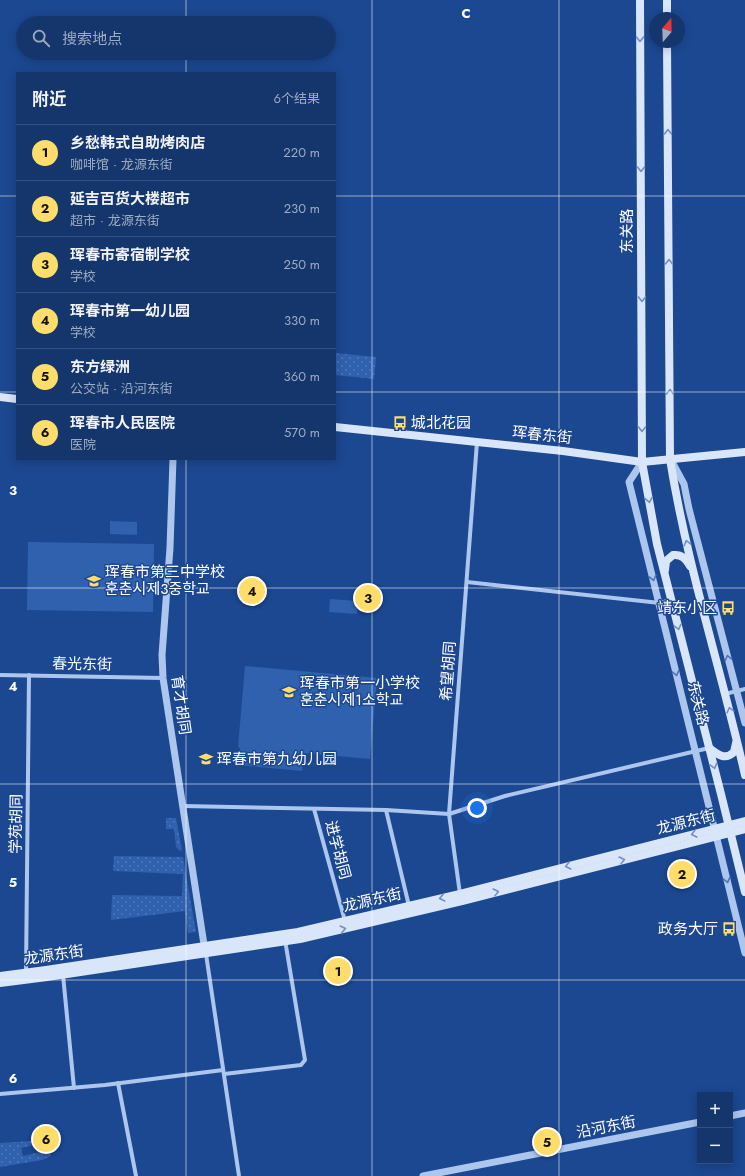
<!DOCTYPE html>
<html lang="zh">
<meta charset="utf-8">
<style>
:root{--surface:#15366d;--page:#224175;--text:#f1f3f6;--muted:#9dabc2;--line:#345080;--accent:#fedd6b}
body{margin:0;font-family:Jost,"Noto Sans SC","Noto Sans KR",sans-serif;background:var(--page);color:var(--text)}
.controls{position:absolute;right:12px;bottom:12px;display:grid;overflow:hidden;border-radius:0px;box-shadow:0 2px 10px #0003}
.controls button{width:36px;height:36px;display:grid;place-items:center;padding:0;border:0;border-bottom:1px solid var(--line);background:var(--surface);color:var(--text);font:20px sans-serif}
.compass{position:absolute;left:649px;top:12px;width:36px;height:36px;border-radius:50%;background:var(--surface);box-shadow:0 2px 10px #0003;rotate:19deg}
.you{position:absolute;left:477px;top:808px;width:14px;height:14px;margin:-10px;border:3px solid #fff;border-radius:50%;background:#1a73e8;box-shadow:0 0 0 6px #1a73e833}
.badge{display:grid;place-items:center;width:26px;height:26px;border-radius:50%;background:var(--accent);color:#111;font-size:13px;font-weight:700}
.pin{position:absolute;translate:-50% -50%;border:2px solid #fff;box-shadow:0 1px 4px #0006}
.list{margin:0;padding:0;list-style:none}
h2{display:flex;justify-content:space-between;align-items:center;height:52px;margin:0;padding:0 16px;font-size:17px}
h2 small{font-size:13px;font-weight:400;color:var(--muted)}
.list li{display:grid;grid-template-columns:26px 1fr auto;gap:12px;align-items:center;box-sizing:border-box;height:56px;padding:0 16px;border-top:1px solid var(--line)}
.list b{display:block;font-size:15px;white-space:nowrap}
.list p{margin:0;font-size:13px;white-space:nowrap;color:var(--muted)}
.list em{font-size:13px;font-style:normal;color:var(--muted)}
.icon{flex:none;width:22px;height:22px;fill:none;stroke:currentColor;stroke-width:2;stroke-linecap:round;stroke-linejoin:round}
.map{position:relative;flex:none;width:745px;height:1176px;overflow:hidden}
.search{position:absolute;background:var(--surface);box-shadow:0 2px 10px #0003;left:16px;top:16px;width:320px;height:44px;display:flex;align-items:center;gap:10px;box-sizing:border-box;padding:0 14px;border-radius:22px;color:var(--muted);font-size:15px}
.panel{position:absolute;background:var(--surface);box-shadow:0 2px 10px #0003;left:16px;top:72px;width:320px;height:388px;border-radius:0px}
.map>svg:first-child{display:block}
.grass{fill:url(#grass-dots)}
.garden{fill:#3061af}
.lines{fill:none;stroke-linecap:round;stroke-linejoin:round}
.minor{stroke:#acc6ee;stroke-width:4}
.tertiary{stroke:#acc6ee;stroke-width:7}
.secondary{stroke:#d9e6fa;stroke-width:8}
.oneway{stroke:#718fc0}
.oneway2{stroke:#4e74b2}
.grid{fill:none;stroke:#fff;stroke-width:1;stroke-opacity:0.55}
.labels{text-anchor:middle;stroke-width:3;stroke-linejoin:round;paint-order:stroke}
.street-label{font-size:15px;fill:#fff;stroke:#1c4891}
.poi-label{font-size:15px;fill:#fff;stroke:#1c4891;text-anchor:start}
.grid-label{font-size:13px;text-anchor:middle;font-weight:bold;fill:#fff;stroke:#1c4891;stroke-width:3;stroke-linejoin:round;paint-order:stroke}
</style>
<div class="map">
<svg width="745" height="1176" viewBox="0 0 745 1176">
<defs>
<pattern id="grass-dots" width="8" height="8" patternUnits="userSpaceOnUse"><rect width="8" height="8" fill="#3061af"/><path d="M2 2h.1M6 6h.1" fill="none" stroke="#4f79bb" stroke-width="1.8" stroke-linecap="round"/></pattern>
</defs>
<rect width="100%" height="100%" fill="#1c4891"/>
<!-- grass -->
<g class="grass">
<polygon points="335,353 376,357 374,379 335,375"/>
<polygon points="166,818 176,818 182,850 180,851 176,847 174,829 166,829"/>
<polygon points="114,856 183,857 196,932 188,933 185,911 111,920 112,895 182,896 183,874 113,871"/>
<polygon points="47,1140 47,1142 21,1148 23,1156 49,1150 51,1156 42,1160 0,1167 0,1143"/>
</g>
<!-- garden -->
<g class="garden">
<polygon points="110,521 137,522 137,535 110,534"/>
<polygon points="28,542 154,544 153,612 27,610"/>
<polygon points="330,599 358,601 357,614 329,612"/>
<polygon points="245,666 377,678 370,759 304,753 302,771 238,765 240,748 238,747"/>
</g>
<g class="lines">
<!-- minor -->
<g class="minor">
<polyline points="467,582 660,603 671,600"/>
<polyline points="0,675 163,678"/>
<polyline points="725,694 745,689"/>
<polyline points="183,806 386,810 449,814 505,796 709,748"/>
<polyline points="314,809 345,921"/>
<polyline points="386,810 409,906"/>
<polyline points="460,894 449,814 477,442"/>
<polyline points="206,954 239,1176"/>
<polyline points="26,973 29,675"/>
<polyline points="63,975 74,1088"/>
<polyline points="224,1074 301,1065 305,1060 285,940"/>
<polyline points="118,1083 136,1176"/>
<polyline points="0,1094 105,1085 223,1070"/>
</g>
<!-- tertiary -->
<g class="tertiary">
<polyline points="173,459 170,548 162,655 163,678 205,951"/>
<polyline points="671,460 684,484 689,509 745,723"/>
<polyline points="642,462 629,482 745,953"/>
<polyline points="730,1116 745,1113"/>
<polyline points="423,1176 700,1122"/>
</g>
<!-- secondary -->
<g class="secondary">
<polyline points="640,0 642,462 657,544 721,794 745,892"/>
<polyline points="667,0 667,18"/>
<path d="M667,42L670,459C687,566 721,669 745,775"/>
<polyline points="0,397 17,399"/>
<polyline points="335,427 563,451 642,462 745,452"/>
<path d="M665,570L666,561L673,555C682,554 686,559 690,566"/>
<path d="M709,748C717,754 725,761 734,752L736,743"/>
<polyline points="0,976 46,970 298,932 460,894 745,821"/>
<polyline points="0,983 47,977 300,939 462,901 745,829"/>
</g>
</g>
<!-- one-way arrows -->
<defs><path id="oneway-chevron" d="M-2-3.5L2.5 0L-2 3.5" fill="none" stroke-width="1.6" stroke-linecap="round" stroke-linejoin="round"/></defs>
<g class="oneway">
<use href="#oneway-chevron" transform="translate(640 39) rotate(90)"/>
<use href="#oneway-chevron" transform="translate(668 132) rotate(-90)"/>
<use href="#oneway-chevron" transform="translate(641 169) rotate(90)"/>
<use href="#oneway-chevron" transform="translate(669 262) rotate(-90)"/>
<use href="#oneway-chevron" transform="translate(642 299) rotate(90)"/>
<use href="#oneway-chevron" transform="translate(670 392) rotate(-90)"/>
<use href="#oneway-chevron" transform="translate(642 429) rotate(90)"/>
<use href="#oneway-chevron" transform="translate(649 500) rotate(80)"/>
<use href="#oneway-chevron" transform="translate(687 543) rotate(-104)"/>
<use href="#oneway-chevron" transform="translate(678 627) rotate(76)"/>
<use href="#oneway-chevron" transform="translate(730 710) rotate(-104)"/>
<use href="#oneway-chevron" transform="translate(714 766) rotate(75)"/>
<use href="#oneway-chevron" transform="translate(694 834) rotate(166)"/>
<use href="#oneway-chevron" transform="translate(622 860) rotate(-14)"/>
<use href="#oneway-chevron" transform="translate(568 866) rotate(166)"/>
<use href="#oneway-chevron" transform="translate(496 892) rotate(-14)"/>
<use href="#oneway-chevron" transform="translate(442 898) rotate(167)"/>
<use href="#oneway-chevron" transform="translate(343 929) rotate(-13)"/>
</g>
<g class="oneway2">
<use href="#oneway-chevron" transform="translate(653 578) rotate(76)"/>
<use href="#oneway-chevron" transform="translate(728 658) rotate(-104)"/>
<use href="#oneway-chevron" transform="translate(676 673) rotate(76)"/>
<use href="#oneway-chevron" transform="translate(727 880) rotate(76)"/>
</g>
<!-- grid -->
<path class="grid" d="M186,0V23M372,0V1176M559,0V1176M186,53V73M0,196H17M335,196H745M0,392H17M335,392H745M186,459V1176M0,588H745M0,784H745M0,980H745"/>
<!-- icons -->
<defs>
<symbol id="bus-bare" viewBox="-9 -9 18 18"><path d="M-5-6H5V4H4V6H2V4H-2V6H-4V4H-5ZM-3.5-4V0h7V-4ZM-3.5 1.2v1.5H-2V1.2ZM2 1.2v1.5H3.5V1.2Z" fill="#fedd6b" stroke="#1c4891" stroke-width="2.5" paint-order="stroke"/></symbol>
<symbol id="school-bare" viewBox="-9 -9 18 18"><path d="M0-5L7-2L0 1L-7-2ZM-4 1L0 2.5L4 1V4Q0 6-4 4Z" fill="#fedd6b" stroke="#1c4891" stroke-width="2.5" paint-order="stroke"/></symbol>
</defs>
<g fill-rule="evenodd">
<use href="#bus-bare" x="390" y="413" width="20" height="20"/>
<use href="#school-bare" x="84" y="571" width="20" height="20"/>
<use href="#bus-bare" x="718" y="598" width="20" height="20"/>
<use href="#school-bare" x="279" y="682" width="20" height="20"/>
<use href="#school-bare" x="196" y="749" width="20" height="20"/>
<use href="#bus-bare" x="719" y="919" width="20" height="20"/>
</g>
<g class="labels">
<!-- street labels -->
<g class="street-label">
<text transform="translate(627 231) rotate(-90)" y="5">东关路</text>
<text transform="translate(542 435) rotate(6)" y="5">珲春东街</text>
<text transform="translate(82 664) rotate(1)" y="5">春光东街</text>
<text transform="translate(448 671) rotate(-86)" y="5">希望胡同</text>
<text transform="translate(698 703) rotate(76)" y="5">东关路</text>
<text transform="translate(181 705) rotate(82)" y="5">育才胡同</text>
<text transform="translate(686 822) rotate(-14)" y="5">龙源东街</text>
<text transform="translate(16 824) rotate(-89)" y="5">学苑胡同</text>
<text transform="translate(338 850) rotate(75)" y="5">进学胡同</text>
<text transform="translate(372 900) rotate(-13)" y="5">龙源东街</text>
<text transform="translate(54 955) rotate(-8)" y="5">龙源东街</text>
<text transform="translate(606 1127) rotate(-11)" y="5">沿河东街</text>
</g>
<!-- poi labels -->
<g class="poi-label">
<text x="411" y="428">城北花园</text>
<text x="105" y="577">珲春市第三中学校<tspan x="105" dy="17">훈춘시제3중학교</tspan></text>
<text x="717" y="613" text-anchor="end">靖东小区</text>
<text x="300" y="688">珲春市第一小学校<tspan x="300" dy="17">훈춘시제1소학교</tspan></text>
<text x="217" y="764">珲春市第九幼儿园</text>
<text x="718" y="934" text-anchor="end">政务大厅</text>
</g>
</g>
<g class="grid-label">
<text x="466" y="18">C</text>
<text x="13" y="495">3</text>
<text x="13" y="691">4</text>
<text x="13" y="887">5</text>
<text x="13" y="1083">6</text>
</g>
</svg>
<div class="controls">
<button>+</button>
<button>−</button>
</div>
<svg class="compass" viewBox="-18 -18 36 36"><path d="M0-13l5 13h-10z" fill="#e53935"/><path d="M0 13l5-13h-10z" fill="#9dabc2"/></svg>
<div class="you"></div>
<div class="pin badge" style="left:338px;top:971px">1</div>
<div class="pin badge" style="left:682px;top:874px">2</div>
<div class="pin badge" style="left:368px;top:598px">3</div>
<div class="pin badge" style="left:252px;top:591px">4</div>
<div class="pin badge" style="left:547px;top:1142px">5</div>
<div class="pin badge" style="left:46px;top:1139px">6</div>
<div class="search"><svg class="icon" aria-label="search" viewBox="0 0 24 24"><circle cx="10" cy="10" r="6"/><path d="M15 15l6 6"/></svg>搜索地点</div>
<section class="panel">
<h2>附近<small>6个结果</small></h2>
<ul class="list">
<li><span class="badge">1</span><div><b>乡愁韩式自助烤肉店</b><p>咖啡馆 · 龙源东街</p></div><em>220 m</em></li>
<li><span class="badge">2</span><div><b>延吉百货大楼超市</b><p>超市 · 龙源东街</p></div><em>230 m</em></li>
<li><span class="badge">3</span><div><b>珲春市寄宿制学校</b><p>学校</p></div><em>250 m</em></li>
<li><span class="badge">4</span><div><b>珲春市第一幼儿园</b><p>学校</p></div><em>330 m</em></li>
<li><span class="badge">5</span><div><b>东方绿洲</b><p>公交站 · 沿河东街</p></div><em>360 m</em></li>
<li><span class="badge">6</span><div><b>珲春市人民医院</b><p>医院</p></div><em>570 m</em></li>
</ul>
</section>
</div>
